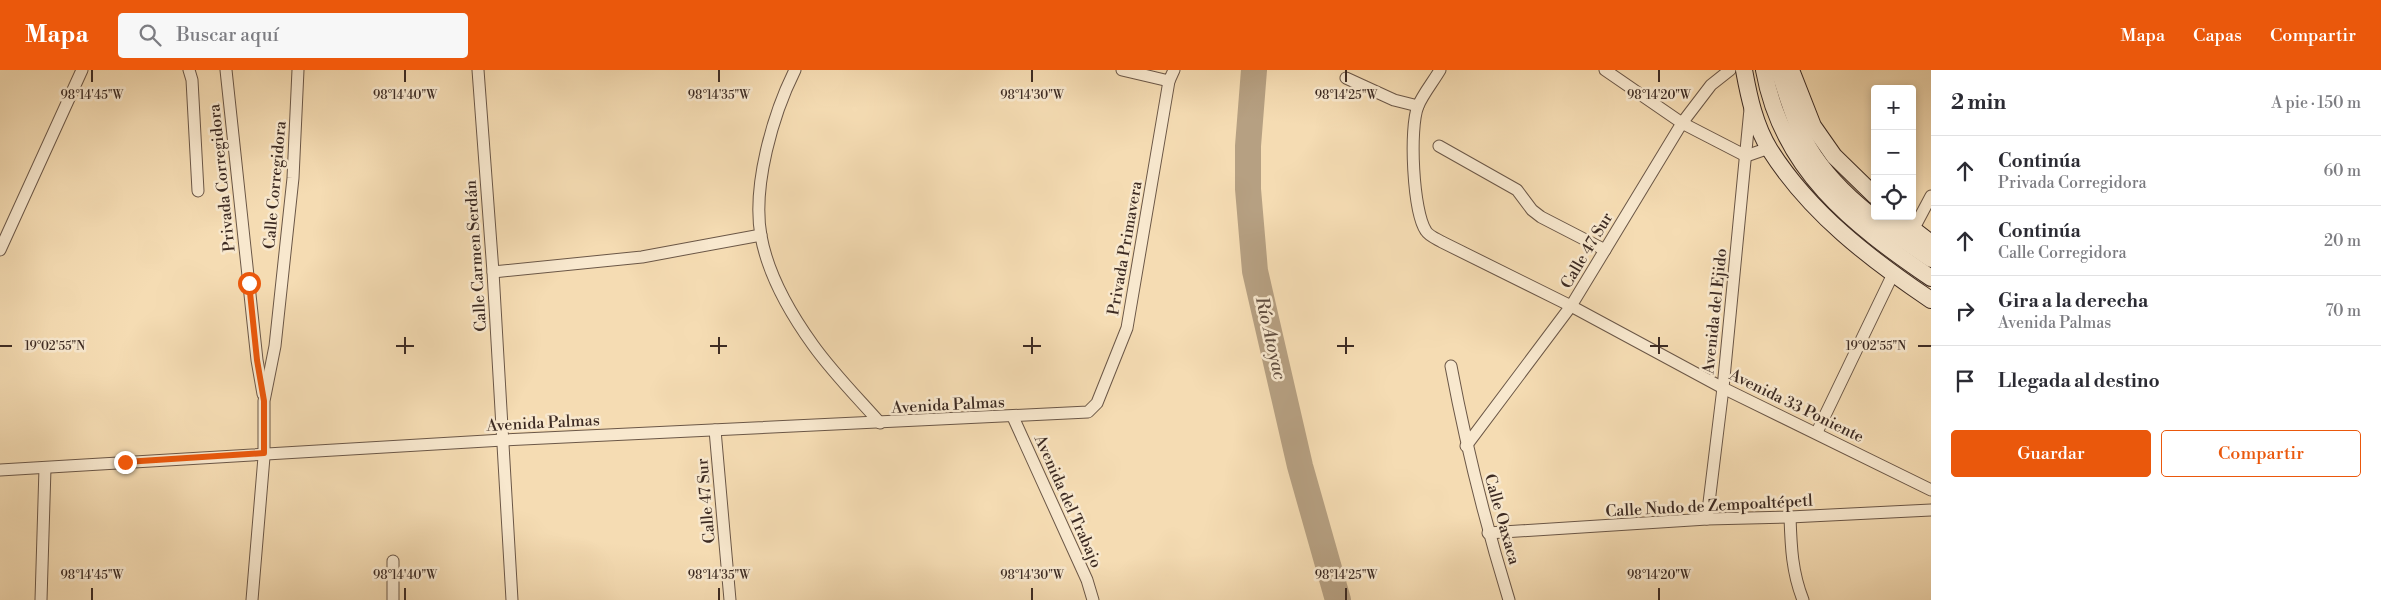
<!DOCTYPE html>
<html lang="es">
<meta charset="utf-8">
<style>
:root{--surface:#fff;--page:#f7f7f7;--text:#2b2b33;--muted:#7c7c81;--line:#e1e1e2;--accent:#ea580c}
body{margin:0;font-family:"Libre Bodoni",serif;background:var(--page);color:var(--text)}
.controls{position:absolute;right:15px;top:15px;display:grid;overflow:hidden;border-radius:5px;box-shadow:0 2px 8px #0003}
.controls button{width:45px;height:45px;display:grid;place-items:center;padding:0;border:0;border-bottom:1px solid var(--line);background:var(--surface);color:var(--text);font:25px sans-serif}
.stop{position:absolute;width:15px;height:15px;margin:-11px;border:4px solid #ea580c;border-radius:50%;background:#fff}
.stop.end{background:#ea580c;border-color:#fff;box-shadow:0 1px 5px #0008}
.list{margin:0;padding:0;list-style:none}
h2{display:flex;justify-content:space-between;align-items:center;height:65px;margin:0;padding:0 20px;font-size:21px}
h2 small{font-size:16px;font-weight:400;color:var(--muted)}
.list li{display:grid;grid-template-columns:32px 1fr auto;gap:15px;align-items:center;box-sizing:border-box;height:70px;padding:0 20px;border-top:1px solid var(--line)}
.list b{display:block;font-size:19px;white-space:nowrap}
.list p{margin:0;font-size:16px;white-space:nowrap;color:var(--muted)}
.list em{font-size:16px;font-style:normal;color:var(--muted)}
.actions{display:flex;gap:10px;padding:15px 20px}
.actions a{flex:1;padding:11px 0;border:1px solid var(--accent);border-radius:5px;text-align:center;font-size:18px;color:var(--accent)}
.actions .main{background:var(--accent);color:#fff}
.icon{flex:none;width:28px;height:28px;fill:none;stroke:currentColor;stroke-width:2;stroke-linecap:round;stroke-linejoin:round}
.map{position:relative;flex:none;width:1931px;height:530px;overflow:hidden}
header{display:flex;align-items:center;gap:30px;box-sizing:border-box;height:70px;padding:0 25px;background:var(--accent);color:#fff}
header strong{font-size:24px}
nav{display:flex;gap:28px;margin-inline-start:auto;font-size:18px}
.search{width:350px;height:45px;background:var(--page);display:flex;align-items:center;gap:12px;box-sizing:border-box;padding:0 18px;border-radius:5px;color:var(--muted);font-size:19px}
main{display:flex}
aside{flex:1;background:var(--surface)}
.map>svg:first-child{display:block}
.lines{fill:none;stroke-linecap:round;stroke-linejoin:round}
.river{stroke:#b6a082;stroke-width:26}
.street-casing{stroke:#6b5747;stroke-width:13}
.secondary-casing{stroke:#3d2b23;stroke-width:18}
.street{stroke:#f8e8ce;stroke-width:11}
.secondary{stroke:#f8e8ce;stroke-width:16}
.route{stroke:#ea580c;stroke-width:6}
.ticks{fill:none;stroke:#3d2b23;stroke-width:2}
.labels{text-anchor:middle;stroke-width:5;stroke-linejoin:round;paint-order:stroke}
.street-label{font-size:16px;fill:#3d2b23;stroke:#f8e8ce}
.water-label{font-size:18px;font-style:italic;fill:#614e40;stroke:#f8e8ce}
.ticks-label{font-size:12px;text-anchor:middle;fill:#3d2b23;stroke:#f8e8ce;stroke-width:5;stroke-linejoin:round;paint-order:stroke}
</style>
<header>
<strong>Mapa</strong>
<div class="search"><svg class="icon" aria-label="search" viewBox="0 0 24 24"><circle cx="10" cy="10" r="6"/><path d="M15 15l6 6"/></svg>Buscar aquí</div>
<nav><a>Mapa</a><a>Capas</a><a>Compartir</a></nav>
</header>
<main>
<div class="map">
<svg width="1931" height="530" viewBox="0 0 1931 530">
<rect width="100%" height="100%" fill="#f5dcb3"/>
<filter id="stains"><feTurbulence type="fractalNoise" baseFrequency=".004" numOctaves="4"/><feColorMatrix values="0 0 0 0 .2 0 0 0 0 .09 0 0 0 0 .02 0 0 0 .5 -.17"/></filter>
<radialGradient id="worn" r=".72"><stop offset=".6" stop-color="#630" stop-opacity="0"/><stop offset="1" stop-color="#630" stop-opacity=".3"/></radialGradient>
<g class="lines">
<!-- river -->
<polyline class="river" points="1254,0 1248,76 1248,119 1255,201 1300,396 1338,530"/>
<defs>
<g id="street">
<polyline points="189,0 192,10 198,121"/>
<polyline points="226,0 257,290 263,324"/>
<polyline points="478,0 493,202 512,530"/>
<path d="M795,0C773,44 752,116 761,166C768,205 790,243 813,275C833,303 858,328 880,353"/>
<polyline points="1122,0 1169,11 1174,0"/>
<path d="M1440,0C1433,12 1423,24 1418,36C1409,58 1413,142 1426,161C1429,166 1437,169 1442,172L1571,236L1723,318L1931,420"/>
<polyline points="1605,0 1682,53 1746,86 1769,78"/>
<polyline points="1346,8 1394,30 1418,36"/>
<polyline points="1439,76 1517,120 1532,140 1541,147 1605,180"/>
<polyline points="1913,160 1931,126"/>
<polyline points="0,180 82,0"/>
<polyline points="493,202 642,187 761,165"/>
<path d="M1451,296C1466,376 1485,452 1509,530"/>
<polyline points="1013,347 1087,510 1093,530"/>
<polyline points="715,360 730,530"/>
<polyline points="1817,362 1893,204"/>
<polyline points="1466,376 1571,236 1682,53 1711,15 1730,0"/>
<polyline points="0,400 503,370 1088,342 1097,333 1127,258 1169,11"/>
<path d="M1790,447C1791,477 1792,502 1803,530"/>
<polyline points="1707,449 1723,318 1750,39"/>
<polyline points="1488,463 1707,449 1790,447 1931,440"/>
<polyline points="393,491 393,530"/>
<polyline points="41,530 45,398"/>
<polyline points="252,530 264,387 264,331 275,276 293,108 298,0"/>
</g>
<g id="secondary">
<path d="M1744,0C1749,27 1755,56 1770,80C1810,143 1870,189 1931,230"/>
<path d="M1764,0C1782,100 1852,154 1931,208"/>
<path d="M1779,0C1786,23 1793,47 1804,69C1830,120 1884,157 1931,189"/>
<polyline points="1791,0 1813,56 1834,86 1875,126"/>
<polyline points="1896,146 1931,173"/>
</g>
</defs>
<!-- street casing -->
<use href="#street" class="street-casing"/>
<!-- secondary casing -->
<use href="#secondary" class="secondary-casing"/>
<!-- street -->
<use href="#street" class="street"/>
<!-- secondary -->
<use href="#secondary" class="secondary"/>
</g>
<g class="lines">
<!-- route -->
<polyline class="route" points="125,392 264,383 264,331 257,290 249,213"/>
</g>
<!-- ticks -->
<path class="ticks" d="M92,0V12M405,0V12M719,0V12M1032,0V12M1346,0V12M1659,0V12M405,267V284M719,267V284M1032,267V284M1346,267V284M1659,267V284M0,276H12M396,276H414M710,276H727M1023,276H1041M1337,276H1354M1650,276H1668M1918,276H1931M92,518V530M405,518V530M719,518V530M1032,518V530M1346,518V530M1659,518V530"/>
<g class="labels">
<!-- street labels -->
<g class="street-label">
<text transform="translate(221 108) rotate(-96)" y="6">Privada Corregidora</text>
<text transform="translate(274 115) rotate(-85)" y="6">Calle Corregidora</text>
<text transform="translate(1124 178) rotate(-80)" y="6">Privada Primavera</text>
<text transform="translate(1586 180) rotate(-59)" y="6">Calle 47 Sur</text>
<text transform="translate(475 186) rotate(-94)" y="6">Calle Carmen Serdán</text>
<text transform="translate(1714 241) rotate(-84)" y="6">Avenida del Ejido</text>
<text transform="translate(948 334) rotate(-3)" y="6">Avenida Palmas</text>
<text transform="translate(1797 335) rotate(26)" y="6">Avenida 33 Poniente</text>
<text transform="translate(543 352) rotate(-3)" y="6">Avenida Palmas</text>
<text transform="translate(705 431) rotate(-95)" y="6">Calle 47 Sur</text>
<text transform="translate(1069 431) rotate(66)" y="6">Avenida del Trabajo</text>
<text transform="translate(1709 435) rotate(-3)" y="6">Calle Nudo de Zempoaltépetl</text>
<text transform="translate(1503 449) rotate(74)" y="6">Calle Oaxaca</text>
</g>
<!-- water labels -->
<g class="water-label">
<text transform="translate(1271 268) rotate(77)" y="6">Río Atoyac</text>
</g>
</g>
<g class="ticks-label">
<text x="92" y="29">98°14'45"W</text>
<text x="405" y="29">98°14'40"W</text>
<text x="719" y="29">98°14'35"W</text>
<text x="1032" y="29">98°14'30"W</text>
<text x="1346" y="29">98°14'25"W</text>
<text x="1659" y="29">98°14'20"W</text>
<text x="55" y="280">19°02'55"N</text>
<text x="1876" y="280">19°02'55"N</text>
<text x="92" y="509">98°14'45"W</text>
<text x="405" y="509">98°14'40"W</text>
<text x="719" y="509">98°14'35"W</text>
<text x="1032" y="509">98°14'30"W</text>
<text x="1346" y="509">98°14'25"W</text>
<text x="1659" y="509">98°14'20"W</text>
</g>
<rect width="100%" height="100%" filter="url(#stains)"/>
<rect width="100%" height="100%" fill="url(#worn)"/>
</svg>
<div class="controls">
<button>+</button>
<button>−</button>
<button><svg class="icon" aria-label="locate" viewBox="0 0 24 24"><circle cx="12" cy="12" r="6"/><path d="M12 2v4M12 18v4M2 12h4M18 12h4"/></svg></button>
</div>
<div class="stop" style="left:249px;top:213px"></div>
<div class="stop end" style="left:125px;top:392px"></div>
</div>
<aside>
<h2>2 min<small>A pie · 150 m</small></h2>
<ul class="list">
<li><svg class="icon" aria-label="ahead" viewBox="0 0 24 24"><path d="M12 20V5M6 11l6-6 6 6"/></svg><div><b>Continúa</b><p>Privada Corregidora</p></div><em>60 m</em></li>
<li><svg class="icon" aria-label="ahead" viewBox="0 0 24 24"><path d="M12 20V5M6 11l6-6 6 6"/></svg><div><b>Continúa</b><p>Calle Corregidora</p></div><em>20 m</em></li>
<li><svg class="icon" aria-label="right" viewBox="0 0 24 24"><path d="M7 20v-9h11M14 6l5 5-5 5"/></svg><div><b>Gira a la derecha</b><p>Avenida Palmas</p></div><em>70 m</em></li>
<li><svg class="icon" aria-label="arrive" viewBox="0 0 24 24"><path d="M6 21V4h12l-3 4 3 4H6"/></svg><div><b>Llegada al destino</b></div></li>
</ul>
<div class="actions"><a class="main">Guardar</a><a>Compartir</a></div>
</aside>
</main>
